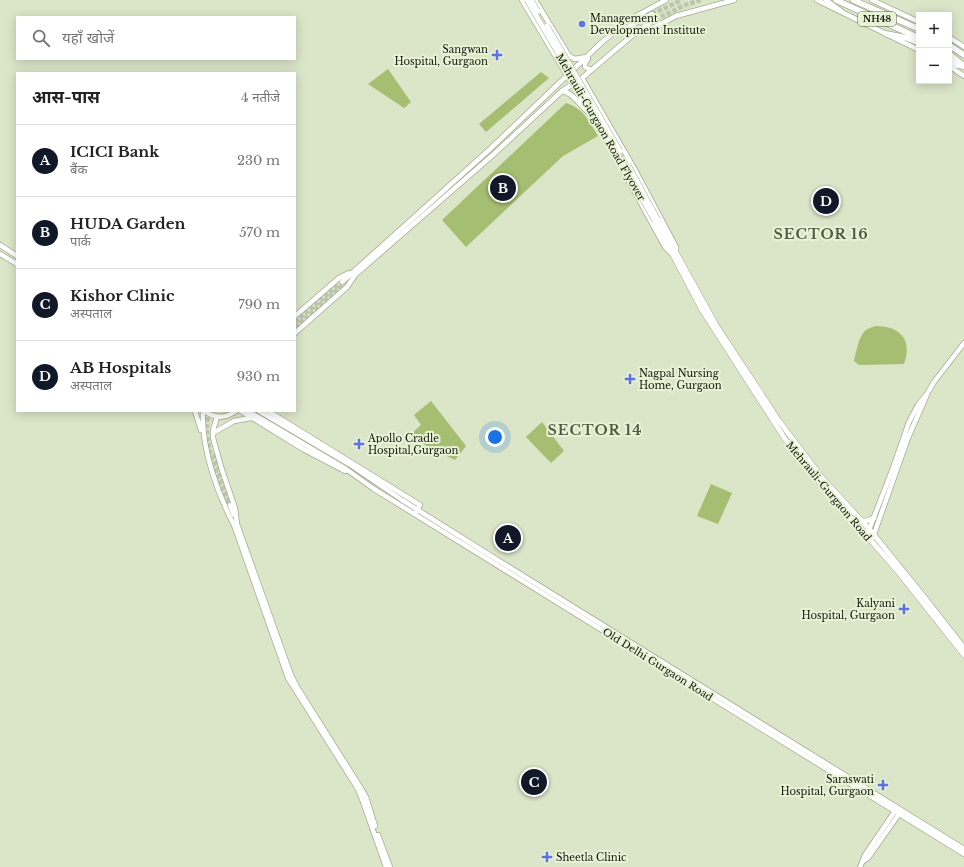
<!DOCTYPE html>
<html lang="hi">
<meta charset="utf-8">
<style>
:root{--surface:#fff;--page:#f2f2f2;--text:#222;--muted:#767676;--line:#e0e0e0;--accent:#111827}
body{margin:0;font-family:"Libre Baskerville","Noto Sans Devanagari",serif;background:var(--page);color:var(--text)}
.controls{position:absolute;right:12px;top:12px;display:grid;overflow:hidden;border-radius:0px;box-shadow:0 2px 10px #0003}
.controls button{width:36px;height:36px;display:grid;place-items:center;padding:0;border:0;border-bottom:1px solid var(--line);background:var(--surface);color:var(--text);font:20px sans-serif}
.you{position:absolute;left:495px;top:437px;width:14px;height:14px;margin:-10px;border:3px solid #fff;border-radius:50%;background:#1a73e8;box-shadow:0 0 0 6px #1a73e833}
.badge{display:grid;place-items:center;width:26px;height:26px;border-radius:50%;background:var(--accent);color:#fff;font-size:13px;font-weight:700}
.pin{position:absolute;translate:-50% -50%;border:2px solid #fff;box-shadow:0 1px 4px #0006}
.list{margin:0;padding:0;list-style:none}
h2{display:flex;justify-content:space-between;align-items:center;height:52px;margin:0;padding:0 16px;font-size:17px}
h2 small{font-size:13px;font-weight:400;color:var(--muted)}
.list li{display:grid;grid-template-columns:26px 1fr auto;gap:12px;align-items:center;box-sizing:border-box;height:72px;padding:0 16px;border-top:1px solid var(--line)}
.list b{display:block;font-size:15px;white-space:nowrap}
.list p{margin:0;font-size:13px;white-space:nowrap;color:var(--muted)}
.list em{font-size:13px;font-style:normal;color:var(--muted)}
.icon{flex:none;width:22px;height:22px;fill:none;stroke:currentColor;stroke-width:2;stroke-linecap:round;stroke-linejoin:round}
.map{position:relative;flex:none;width:964px;height:867px;overflow:hidden}
.search{position:absolute;background:var(--surface);box-shadow:0 2px 10px #0003;left:16px;top:16px;width:280px;height:44px;display:flex;align-items:center;gap:10px;box-sizing:border-box;padding:0 14px;border-radius:0px;color:var(--muted);font-size:15px}
.panel{position:absolute;background:var(--surface);box-shadow:0 2px 10px #0003;left:16px;top:72px;width:280px;height:340px;border-radius:0px}
.map>svg:first-child{display:block}
.green{fill:#a6be71}
.lines{fill:none;stroke-linecap:round;stroke-linejoin:round}
.secondary-tunnel{stroke:#bdc6ac;stroke-width:4.5;stroke-dasharray:4.5 2;stroke-linecap:butt}
.secondary-casing{stroke:#a3ac91;stroke-width:6}
.primary-casing{stroke:#a3ac91;stroke-width:6}
.highway-casing{stroke:#a3ac91;stroke-width:7}
.secondary{stroke:#fff;stroke-width:4.5}
.primary{stroke:#fff;stroke-width:5}
.highway{stroke:#fff;stroke-width:5.5}
.primary-bridge-casing{stroke:#a3ac91;stroke-width:6;stroke-linecap:butt}
.primary-bridge{stroke:#fff;stroke-width:5}
.poi-dot{fill:#5e71e8;stroke:#e8f2d5;stroke-width:1.5}
.labels{text-anchor:middle;stroke-width:4;stroke-linejoin:round;paint-order:stroke}
.shield{fill:#e8f2d5;stroke:#535848;stroke-width:1}
.shield-label{font-size:9px;font-weight:bold;fill:#13160c}
.poi-label{font-size:10px;fill:#13160c;stroke:#e8f2d5;text-anchor:start}
.street-label{font-size:10px;fill:#13160c;stroke:#e8f2d5}
.district-label{font-size:14px;font-weight:bold;letter-spacing:1px;fill:#515941;stroke:#e8f2d5}
</style>
<div class="map">
<svg width="964" height="867" viewBox="0 0 964 867">
<rect width="100%" height="100%" fill="#dbe5c8"/>
<!-- green -->
<g class="green">
<polygon points="388,69 411,102 404,108 368,84"/>
<polygon points="541,72 549,78 486,132 479,124"/>
<path d="M566,103C584,109 589,121 598,136L563,156L466,247L442,220Z"/>
<path d="M876,326C900,326 913,340 904,364L859,365L854,361C856,353 858,339 864,332C866,329 872,327 876,326Z"/>
<polygon points="431,401 466,446 455,460 428,447 410,435 421,425 414,415"/>
<polygon points="542,422 564,451 551,463 526,437"/>
<polygon points="711,484 732,493 718,524 697,516"/>
</g>
<g class="lines">
<!-- secondary-tunnel -->
<g class="secondary-tunnel">
<polyline points="652,14 682,0"/>
<polyline points="655,20 685,5 701,0"/>
<polyline points="295,322 342,282"/>
<polyline points="295,327 344,284"/>
<path d="M209,411C201,437 218,481 227,506"/>
<polyline points="214,454 230,505"/>
</g>
<defs>
<g id="secondary">
<polyline points="522,0 610,147 665,247 671,253"/>
<polyline points="535,0 569,56 575,59 586,57"/>
<polyline points="817,0 919,50"/>
<polyline points="826,0 841,11"/>
<polyline points="872,0 919,22"/>
<polyline points="619,30 626,28 652,14"/>
<polyline points="637,31 655,20"/>
<polyline points="949,37 964,47"/>
<polyline points="588,59 585,63 585,67 591,70"/>
<polyline points="949,66 964,76"/>
<polyline points="582,78 635,170 676,247 676,252"/>
<path d="M562,91C572,92 580,105 587,111"/>
<polyline points="0,245 17,256"/>
<polyline points="0,254 17,264"/>
<polyline points="342,282 490,149 600,44 627,21 666,0"/>
<polyline points="295,316 339,278 349,273"/>
<polyline points="295,333 347,287 355,275 494,154 562,91 582,78 634,34 655,27 676,16 734,0"/>
<polyline points="195,411 201,430"/>
<path d="M203,411C201,447 217,493 234,525L288,678L358,789L362,799L386,867"/>
<path d="M205,411C215,419 226,418 236,411"/>
<polyline points="241,411 303,449 345,471"/>
<polyline points="248,411 346,469 374,489 964,854"/>
<polyline points="259,411 349,464 402,500 488,554 964,849"/>
<polyline points="268,411 420,505 416,512"/>
<polyline points="217,417 213,430 213,438 222,470 235,508 237,524 291,675 297,687 362,790 366,797 375,826"/>
<polyline points="213,433 234,421 251,418"/>
<polyline points="230,505 234,515"/>
<polyline points="867,535 893,468 909,422 918,405 926,395"/>
<polyline points="873,537 908,438 928,392 934,382 964,343"/>
<polyline points="378,835 390,867"/>
<polyline points="862,862 868,858 899,814"/>
<polyline points="860,867 865,855 895,811"/>
</g>
<g id="primary">
<polyline points="658,220 716,325 779,421 823,479 870,530 925,598 964,648"/>
<polyline points="655,221 702,310 785,439 814,476 896,569 964,655"/>
<polyline points="861,521 866,521 874,518"/>
</g>
<g id="highway">
<polyline points="836,0 919,38"/>
<polyline points="853,0 919,29"/>
<polyline points="887,34 907,38 919,43"/>
<polyline points="949,45 964,55"/>
<polyline points="949,54 964,66"/>
<polyline points="949,60 956,65 962,66"/>
</g>
</defs>
<!-- secondary casing -->
<use href="#secondary" class="secondary-casing"/>
<!-- primary casing -->
<use href="#primary" class="primary-casing"/>
<!-- highway casing -->
<use href="#highway" class="highway-casing"/>
<!-- secondary -->
<use href="#secondary" class="secondary"/>
<!-- primary -->
<use href="#primary" class="primary"/>
<!-- highway -->
<use href="#highway" class="highway"/>
<defs>
<g id="primary-bridge">
<polyline points="527,0 605,133 655,221"/>
<polyline points="531,0 538,11"/>
<polyline points="547,26 620,151"/>
<polyline points="628,165 658,220"/>
</g>
</defs>
<!-- primary-bridge casing -->
<use href="#primary-bridge" class="primary-bridge-casing"/>
<!-- primary-bridge -->
<use href="#primary-bridge" class="primary-bridge"/>
</g>
<!-- markers -->
<g class="poi-dot">
<circle cx="582" cy="24" r="4"/>
<path d="M495 49h4v4h4v4h-4v4h-4v-4h-4v-4h4z"/>
<path d="M628 373h4v4h4v4h-4v4h-4v-4h-4v-4h4z"/>
<path d="M357 438h4v4h4v4h-4v4h-4v-4h-4v-4h4z"/>
<path d="M902 603h4v4h4v4h-4v4h-4v-4h-4v-4h4z"/>
<path d="M881 779h4v4h4v4h-4v4h-4v-4h-4v-4h4z"/>
<path d="M545 851h4v4h4v4h-4v4h-4v-4h-4v-4h4z"/>
</g>
<g class="labels">
<!-- shield labels -->
<rect class="shield" x="858" y="12" width="38" height="14" rx="3"/>
<g class="shield-label">
<text x="877" y="22">NH48</text>
</g>
<!-- poi labels -->
<g class="poi-label">
<text x="590" y="22">Management<tspan x="590" dy="12">Development Institute</tspan></text>
<text x="488" y="53" text-anchor="end">Sangwan<tspan x="488" dy="12">Hospital, Gurgaon</tspan></text>
<text x="639" y="377">Nagpal Nursing<tspan x="639" dy="12">Home, Gurgaon</tspan></text>
<text x="368" y="442">Apollo Cradle<tspan x="368" dy="12">Hospital,Gurgaon</tspan></text>
<text x="895" y="607" text-anchor="end">Kalyani<tspan x="895" dy="12">Hospital, Gurgaon</tspan></text>
<text x="874" y="783" text-anchor="end">Saraswati<tspan x="874" dy="12">Hospital, Gurgaon</tspan></text>
<text x="556" y="861">Sheetla Clinic</text>
</g>
<!-- street labels -->
<g class="street-label">
<text transform="translate(601 127) rotate(60)" y="4">Mehrauli-Gurgaon Road Flyover</text>
<text transform="translate(829 491) rotate(50)" y="4">Mehrauli-Gurgaon Road</text>
<text transform="translate(658 664) rotate(32)" y="4">Old Delhi Gurgaon Road</text>
</g>
<!-- district labels -->
<g class="district-label">
<text x="821" y="239">SECTOR 16</text>
<text x="595" y="435">SECTOR 14</text>
</g>
</g>
</svg>
<div class="controls">
<button>+</button>
<button>−</button>
</div>
<div class="you"></div>
<div class="pin badge" style="left:508px;top:538px">A</div>
<div class="pin badge" style="left:503px;top:188px">B</div>
<div class="pin badge" style="left:534px;top:782px">C</div>
<div class="pin badge" style="left:826px;top:201px">D</div>
<div class="search"><svg class="icon" aria-label="search" viewBox="0 0 24 24"><circle cx="10" cy="10" r="6"/><path d="M15 15l6 6"/></svg>यहाँ खोजें</div>
<section class="panel">
<h2>आस-पास<small>4 नतीजे</small></h2>
<ul class="list">
<li><span class="badge">A</span><div><b>ICICI Bank</b><p>बैंक</p></div><em>230 m</em></li>
<li><span class="badge">B</span><div><b>HUDA Garden</b><p>पार्क</p></div><em>570 m</em></li>
<li><span class="badge">C</span><div><b>Kishor Clinic</b><p>अस्पताल</p></div><em>790 m</em></li>
<li><span class="badge">D</span><div><b>AB Hospitals</b><p>अस्पताल</p></div><em>930 m</em></li>
</ul>
</section>
</div>
